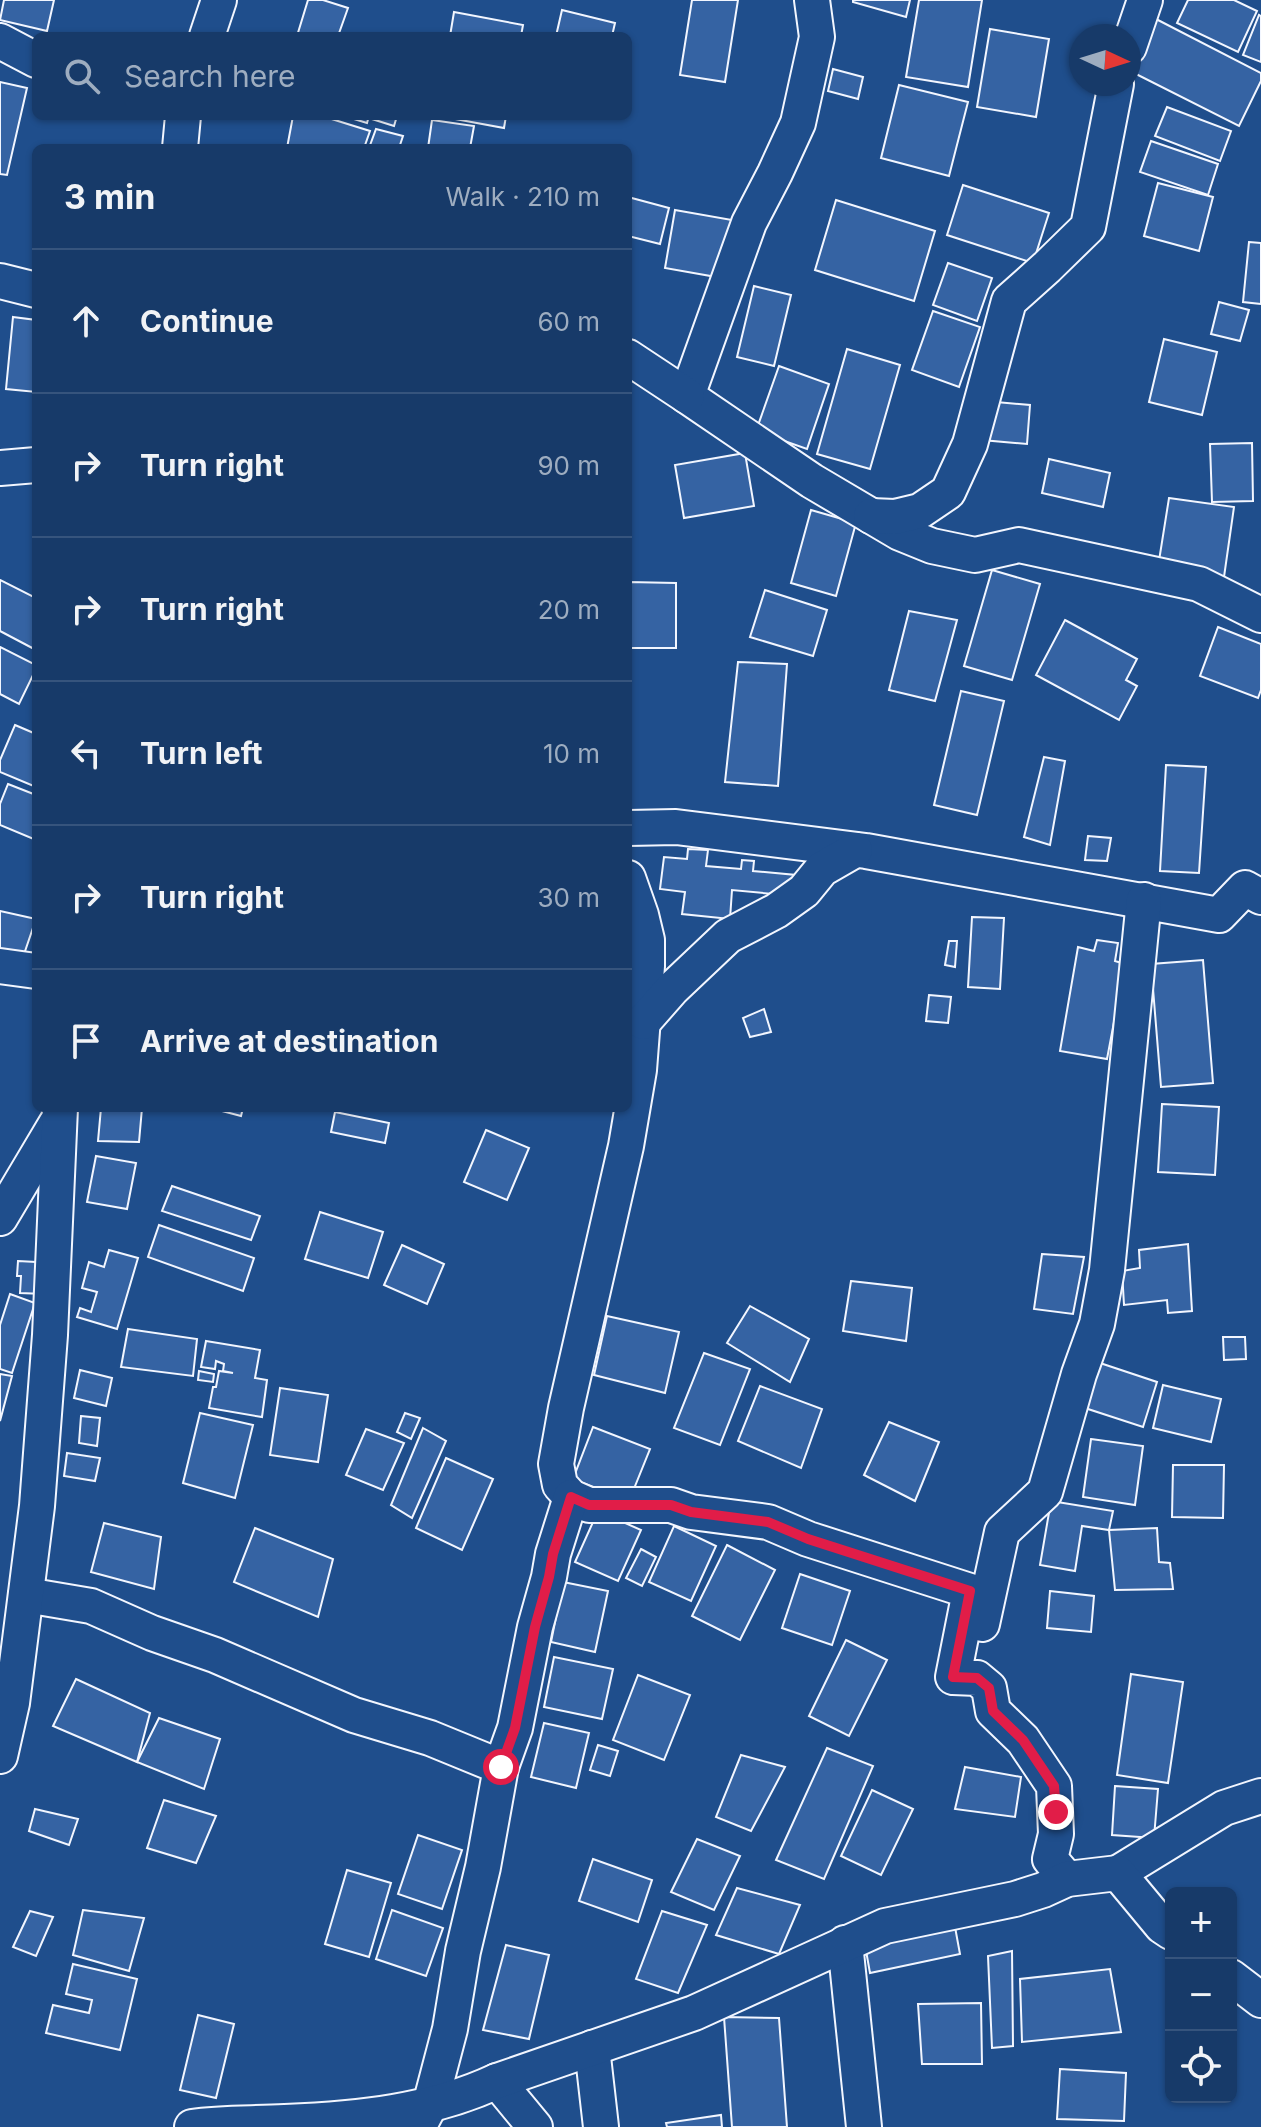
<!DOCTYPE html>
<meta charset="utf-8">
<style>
:root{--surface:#173a69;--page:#244571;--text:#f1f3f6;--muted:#9eadc0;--line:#36547d}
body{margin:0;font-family:Inter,sans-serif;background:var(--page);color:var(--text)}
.controls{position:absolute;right:24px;bottom:24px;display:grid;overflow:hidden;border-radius:12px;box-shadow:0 2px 6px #0004}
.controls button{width:72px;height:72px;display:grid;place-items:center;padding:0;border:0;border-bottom:2px solid var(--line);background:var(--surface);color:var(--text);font:40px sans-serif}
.compass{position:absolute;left:1069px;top:24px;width:72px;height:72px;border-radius:50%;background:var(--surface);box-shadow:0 2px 6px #0004;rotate:94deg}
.stop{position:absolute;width:24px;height:24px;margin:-18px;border:6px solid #e11d48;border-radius:50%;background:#fff}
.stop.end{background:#e11d48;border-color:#fff;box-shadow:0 2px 8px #0008}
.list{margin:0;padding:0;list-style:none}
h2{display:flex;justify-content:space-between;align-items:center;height:104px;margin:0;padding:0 32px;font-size:34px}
h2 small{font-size:26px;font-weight:400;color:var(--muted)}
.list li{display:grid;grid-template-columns:52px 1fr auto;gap:24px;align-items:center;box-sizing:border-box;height:144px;padding:0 32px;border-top:2px solid var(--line)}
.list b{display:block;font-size:30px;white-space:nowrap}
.list em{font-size:26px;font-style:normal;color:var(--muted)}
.icon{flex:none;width:44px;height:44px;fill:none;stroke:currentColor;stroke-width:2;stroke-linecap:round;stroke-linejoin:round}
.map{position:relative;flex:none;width:1261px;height:2127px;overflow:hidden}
.search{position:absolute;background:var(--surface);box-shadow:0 2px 6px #0004;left:32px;top:32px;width:600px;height:88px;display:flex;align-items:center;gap:20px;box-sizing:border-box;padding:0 28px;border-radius:12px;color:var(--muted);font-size:30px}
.panel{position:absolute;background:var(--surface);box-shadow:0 2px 6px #0004;left:32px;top:144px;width:600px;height:968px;border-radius:12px}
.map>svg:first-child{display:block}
.building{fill:#3563a3;stroke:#f2f6ff;stroke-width:2}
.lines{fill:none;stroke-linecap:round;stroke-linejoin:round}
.minor-casing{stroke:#f2f6ff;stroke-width:38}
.minor{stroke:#1f4e8c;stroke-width:34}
.route{stroke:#e11d48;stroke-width:10}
</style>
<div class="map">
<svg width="1261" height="2127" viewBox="0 0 1261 2127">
<rect width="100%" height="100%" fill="#1f4e8c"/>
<!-- building -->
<g class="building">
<polygon points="4,0 54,0 47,31 0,20"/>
<polygon points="308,0 323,0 348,8 338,36 297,36"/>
<polygon points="692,0 738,0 725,82 680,75"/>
<polygon points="853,0 910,0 906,17 853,2"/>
<polygon points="919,0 982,0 968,87 906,77"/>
<polygon points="1188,0 1234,0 1257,11 1238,52 1177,23"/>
<polygon points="562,10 615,23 612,36 556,36"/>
<polygon points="454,12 523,25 521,36 450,36"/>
<polygon points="1259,15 1261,16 1261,62 1243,55"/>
<polygon points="1156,19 1261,73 1261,81 1239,126 1130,71"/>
<polygon points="990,29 1049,39 1036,117 977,107"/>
<polygon points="833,69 863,77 858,99 828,91"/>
<polygon points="0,82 27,88 7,175 0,174"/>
<polygon points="899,85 968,102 949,176 881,158"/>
<polygon points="1167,107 1231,131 1220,161 1155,136"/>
<polygon points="293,116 322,116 370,131 364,148 287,148"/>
<polygon points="344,116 369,116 367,123"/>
<polygon points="373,116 397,116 394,126 372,119"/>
<polygon points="439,116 506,116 504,128"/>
<polygon points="432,120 474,126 470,148 428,148"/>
<polygon points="376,129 403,136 399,148 369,148"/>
<polygon points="1151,141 1218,164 1208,195 1140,172"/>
<polygon points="1158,183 1213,197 1199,251 1144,236"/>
<polygon points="963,185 1049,213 1033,263 947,235"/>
<polygon points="628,197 669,208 660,244 628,236"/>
<polygon points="836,200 935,231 914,301 815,270"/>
<polygon points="675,210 732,220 722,278 665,268"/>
<polygon points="1249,242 1261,243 1261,304 1243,302"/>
<polygon points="948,263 992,278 977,321 933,305"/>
<polygon points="754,286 791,295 774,366 737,357"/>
<polygon points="1219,302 1249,310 1240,341 1211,334"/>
<polygon points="933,311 980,327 959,387 912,370"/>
<polygon points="13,317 36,320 36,392 6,389"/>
<polygon points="1164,339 1217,352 1202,415 1149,402"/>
<polygon points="847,349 900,365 870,469 817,454"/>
<polygon points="779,366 829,384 807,449 756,431"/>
<polygon points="985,401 1030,405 1027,444 982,440"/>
<polygon points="1252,443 1253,501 1212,502 1210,444"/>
<polygon points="745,453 754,506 684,518 675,465"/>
<polygon points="1049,459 1110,473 1103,507 1042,493"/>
<polygon points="1169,498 1234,507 1224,577 1158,567"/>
<polygon points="811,510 856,523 836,596 791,583"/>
<polygon points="992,570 1040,584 1012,680 964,666"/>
<polygon points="0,580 36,598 36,650 0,631"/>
<polygon points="628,582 676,583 676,648 628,648"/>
<polygon points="765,590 827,610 813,656 750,637"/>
<polygon points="909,611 957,620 935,701 889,690"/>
<polygon points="1065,620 1137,659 1126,680 1137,686 1119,720 1036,675"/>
<polygon points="1218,627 1261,644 1261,690 1258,698 1200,676"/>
<polygon points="0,647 36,665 36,669 19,704 0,694"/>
<polygon points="738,662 787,664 778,786 725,782"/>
<polygon points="961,691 1004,701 977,815 934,805"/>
<polygon points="15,725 36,734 36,787 0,772 0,760"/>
<polygon points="1044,757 1065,761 1050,845 1024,837"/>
<polygon points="1166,765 1206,767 1199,873 1160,871"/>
<polygon points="8,784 36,795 36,840 0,825 0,804"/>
<polygon points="1088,836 1111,838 1107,861 1085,860"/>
<polygon points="688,849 708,850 706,866 741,869 742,860 754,861 753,871 796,875 794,896 732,890 730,919 682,914 685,892 660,889 664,857 687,859"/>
<polygon points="0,911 36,919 22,960 0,955"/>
<polygon points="972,917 1004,918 1000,989 968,987"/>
<polygon points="1097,940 1118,943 1115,961 1125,964 1107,1059 1060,1051 1078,947 1094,951"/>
<polygon points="949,941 957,941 955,967 945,965"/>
<polygon points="1203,960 1213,1083 1161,1087 1151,964"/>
<polygon points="929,995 951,997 948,1023 926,1021"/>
<polygon points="764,1009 771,1032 750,1037 743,1018"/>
<polygon points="1162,1104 1219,1107 1215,1175 1158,1172"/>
<polygon points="101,1108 142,1108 139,1142 98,1141"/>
<polygon points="218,1108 243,1108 241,1116 218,1110"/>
<polygon points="335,1112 389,1123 385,1143 331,1132"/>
<polygon points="486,1130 529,1148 507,1200 464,1182"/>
<polygon points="96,1156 136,1163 127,1209 87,1202"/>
<polygon points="172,1186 260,1216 251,1240 162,1211"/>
<polygon points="320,1212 383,1232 368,1278 305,1259"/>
<polygon points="159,1225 254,1258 243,1291 148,1257"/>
<polygon points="1188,1244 1192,1311 1168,1313 1167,1300 1124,1305 1122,1271 1140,1268 1139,1250"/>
<polygon points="402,1245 444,1264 427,1304 384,1285"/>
<polygon points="109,1250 138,1258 117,1329 77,1317 80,1308 91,1312 97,1292 82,1288 89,1262 104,1267"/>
<polygon points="1042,1254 1084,1257 1073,1314 1034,1309"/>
<polygon points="18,1261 36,1262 44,1294 20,1293 21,1276 17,1276"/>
<polygon points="851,1281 912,1288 906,1341 843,1331"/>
<polygon points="10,1294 35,1303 12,1373 0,1369 0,1325"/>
<polygon points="750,1306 809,1339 790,1382 727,1343"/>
<polygon points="607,1316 679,1332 665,1393 594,1375"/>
<polygon points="128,1329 197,1339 193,1376 121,1367"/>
<polygon points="1223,1337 1245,1337 1246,1359 1224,1360"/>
<polygon points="206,1341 260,1350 255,1378 267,1380 262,1417 209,1408 213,1387 216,1387 219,1371 233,1373 223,1371 224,1364 216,1361 215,1369 201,1367"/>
<polygon points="704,1353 750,1369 720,1445 674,1428"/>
<polygon points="1100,1363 1157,1382 1143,1427 1085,1408"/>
<polygon points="80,1370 112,1378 106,1406 74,1398"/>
<polygon points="199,1371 214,1374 213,1382 198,1380"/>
<polygon points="0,1374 12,1376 0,1421"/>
<polygon points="1163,1385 1221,1399 1211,1442 1153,1428"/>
<polygon points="760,1386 822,1409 801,1468 738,1441"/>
<polygon points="280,1388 328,1395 318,1462 270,1455"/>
<polygon points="200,1413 253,1425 235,1498 183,1483"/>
<polygon points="405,1413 420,1418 411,1439 397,1432"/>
<polygon points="81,1416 100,1418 97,1446 79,1443"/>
<polygon points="889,1422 939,1442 915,1501 864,1475"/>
<polygon points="593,1427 650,1449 629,1501 573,1479"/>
<polygon points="423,1428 446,1441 412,1518 391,1505"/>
<polygon points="366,1429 404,1443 383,1490 346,1475"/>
<polygon points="1091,1439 1143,1446 1135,1505 1083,1497"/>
<polygon points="67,1453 100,1458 95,1481 64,1476"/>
<polygon points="446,1458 493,1479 462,1550 416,1528"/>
<polygon points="1173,1465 1224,1465 1223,1518 1172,1517"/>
<polygon points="1051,1501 1113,1511 1109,1530 1082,1526 1075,1571 1040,1565"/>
<polygon points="598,1511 641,1530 618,1581 575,1562"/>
<polygon points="104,1523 161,1537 154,1589 91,1572"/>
<polygon points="674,1526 716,1546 691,1601 649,1582"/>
<polygon points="255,1528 333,1559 318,1617 234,1582"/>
<polygon points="1157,1528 1159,1562 1170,1563 1173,1589 1115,1590 1109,1530"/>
<polygon points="727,1545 775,1570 740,1640 692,1616"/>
<polygon points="641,1549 656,1557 642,1586 626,1578"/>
<polygon points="800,1574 850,1591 832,1645 782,1628"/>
<polygon points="563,1582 608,1591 595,1652 551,1642"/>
<polygon points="1050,1591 1094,1596 1091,1632 1047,1628"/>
<polygon points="846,1640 887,1660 849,1736 809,1716"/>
<polygon points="554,1657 613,1669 602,1719 544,1707"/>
<polygon points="1131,1674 1183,1682 1168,1783 1117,1775"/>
<polygon points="638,1675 690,1695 664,1760 613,1740"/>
<polygon points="76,1679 150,1713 137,1762 53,1726"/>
<polygon points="159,1718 220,1739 204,1789 137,1762"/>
<polygon points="544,1723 589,1733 576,1788 531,1777"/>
<polygon points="598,1745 618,1751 610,1776 590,1770"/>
<polygon points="827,1748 873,1766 824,1879 776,1860"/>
<polygon points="741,1755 785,1767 751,1831 716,1817"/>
<polygon points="965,1767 1021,1777 1015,1817 955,1809"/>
<polygon points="1115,1786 1158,1789 1154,1838 1112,1835"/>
<polygon points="872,1790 913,1809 881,1875 841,1856"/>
<polygon points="164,1800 216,1816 196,1863 147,1848"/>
<polygon points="35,1809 78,1819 69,1845 29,1831"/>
<polygon points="418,1835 462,1850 442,1909 398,1894"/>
<polygon points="697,1839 740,1856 714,1910 671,1892"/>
<polygon points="593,1859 652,1880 638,1922 579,1901"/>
<polygon points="347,1870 391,1883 369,1957 325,1944"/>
<polygon points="737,1888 800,1905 779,1954 716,1935"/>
<polygon points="83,1910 144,1918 129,1971 73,1955"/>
<polygon points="392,1910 443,1928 426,1976 376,1959"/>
<polygon points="30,1911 53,1917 36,1956 13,1947"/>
<polygon points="662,1911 707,1925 678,1993 636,1979"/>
<polygon points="955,1927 960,1954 870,1973 865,1945"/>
<polygon points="506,1945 549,1955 529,2039 483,2030"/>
<polygon points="1012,1951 1013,2046 992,2048 988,1956"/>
<polygon points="73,1964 137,1979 120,2050 46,2033 53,2005 89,2013 92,2000 66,1994"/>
<polygon points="1110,1969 1121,2032 1022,2042 1020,1979"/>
<polygon points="981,2003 982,2064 922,2064 918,2004"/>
<polygon points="198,2015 234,2024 216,2098 180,2090"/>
<polygon points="724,2017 779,2018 787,2127 732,2127"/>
<polygon points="1060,2069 1126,2073 1124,2121 1057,2119"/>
<polygon points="721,2115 722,2127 667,2127 666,2123"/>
</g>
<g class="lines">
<defs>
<g id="minor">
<polyline points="812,0 817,37 798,123 775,173 749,223 687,396 812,481 900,533 932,546 975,555 1019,545 1199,584 1261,615"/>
<polyline points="207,36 219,0"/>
<polyline points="0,41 36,60"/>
<polyline points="1129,47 1145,0"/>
<polyline points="180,148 183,116"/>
<polyline points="0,281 36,290"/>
<polyline points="628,357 687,396"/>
<polyline points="0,468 36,465"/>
<polyline points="871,516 895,517 920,511 948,492 970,444 1009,301 1047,267 1088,227 1116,84"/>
<polyline points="628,828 676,827 866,851 1219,915 1245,888 1261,897"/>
<polyline points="628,878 641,915 647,940 647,966 639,1070 626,1146 566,1408 556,1464 560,1485 571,1497 589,1505 671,1505 691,1512 768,1522 808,1539 970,1591 953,1677 977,1678 989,1688 993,1711 1023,1740 1054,1786 1056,1834 1050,1859 1067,1879"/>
<polyline points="0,966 36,971"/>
<polyline points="643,1022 672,989 728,936 776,911 804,891 822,869 855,850"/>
<polyline points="0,1218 56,1124"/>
<polyline points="26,1595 91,1606 152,1633 215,1655 354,1715 430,1738 501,1767 483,1867 463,1951 450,2029 430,2105 421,2122"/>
<polyline points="982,1624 1002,1532 1045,1492 1079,1374 1097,1324 1107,1270 1144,900"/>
<polyline points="0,1756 12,1703 37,1506 50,1335 60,1108"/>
<polyline points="501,1767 515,1728 535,1627 549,1577 553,1554 571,1497"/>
<polyline points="1118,1873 1224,1808 1261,1796"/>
<polyline points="845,1943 864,2127"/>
<polyline points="1231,1977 1261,2000"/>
<polyline points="592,2048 601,2127"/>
<polyline points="497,2081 535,2127"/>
<path d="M192,2127C223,2122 254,2124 285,2122C357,2119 431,2112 497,2081L694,2013L885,1926L1015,1899L1043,1890L1067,1879L1118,1873L1162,1926L1171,1932"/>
</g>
</defs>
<!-- minor casing -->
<use href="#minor" class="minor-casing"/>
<!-- minor -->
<use href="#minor" class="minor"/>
</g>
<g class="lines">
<!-- route -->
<polyline class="route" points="501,1767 515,1728 535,1627 549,1577 553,1554 571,1497 589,1505 671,1505 691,1512 768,1522 808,1539 970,1591 953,1677 977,1678 989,1688 993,1711 1023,1740 1054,1786 1056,1812"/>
</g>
</svg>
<div class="controls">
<button>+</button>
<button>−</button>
<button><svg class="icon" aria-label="locate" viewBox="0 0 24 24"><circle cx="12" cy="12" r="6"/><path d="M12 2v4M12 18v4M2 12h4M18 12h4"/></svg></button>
</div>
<svg class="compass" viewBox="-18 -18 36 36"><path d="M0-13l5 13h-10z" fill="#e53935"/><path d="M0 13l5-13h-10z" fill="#9eadc0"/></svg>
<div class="stop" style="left:501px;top:1767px"></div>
<div class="stop end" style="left:1056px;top:1812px"></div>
<div class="search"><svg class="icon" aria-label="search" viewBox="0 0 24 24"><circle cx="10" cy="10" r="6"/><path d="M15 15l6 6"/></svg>Search here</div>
<section class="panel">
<h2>3 min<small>Walk · 210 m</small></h2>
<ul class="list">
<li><svg class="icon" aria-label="ahead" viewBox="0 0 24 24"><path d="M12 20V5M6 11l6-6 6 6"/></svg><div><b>Continue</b></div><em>60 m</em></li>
<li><svg class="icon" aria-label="right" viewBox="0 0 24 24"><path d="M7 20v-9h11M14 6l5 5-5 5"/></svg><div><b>Turn right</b></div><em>90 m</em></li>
<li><svg class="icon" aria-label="right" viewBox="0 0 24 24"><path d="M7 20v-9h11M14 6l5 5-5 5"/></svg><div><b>Turn right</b></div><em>20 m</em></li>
<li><svg class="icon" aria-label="left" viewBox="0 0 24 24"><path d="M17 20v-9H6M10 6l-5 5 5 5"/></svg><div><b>Turn left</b></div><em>10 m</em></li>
<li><svg class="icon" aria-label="right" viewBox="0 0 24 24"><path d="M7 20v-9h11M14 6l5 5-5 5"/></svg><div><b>Turn right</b></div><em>30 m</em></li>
<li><svg class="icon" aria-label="arrive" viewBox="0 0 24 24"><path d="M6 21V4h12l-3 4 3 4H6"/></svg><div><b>Arrive at destination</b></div></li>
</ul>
</section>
</div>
